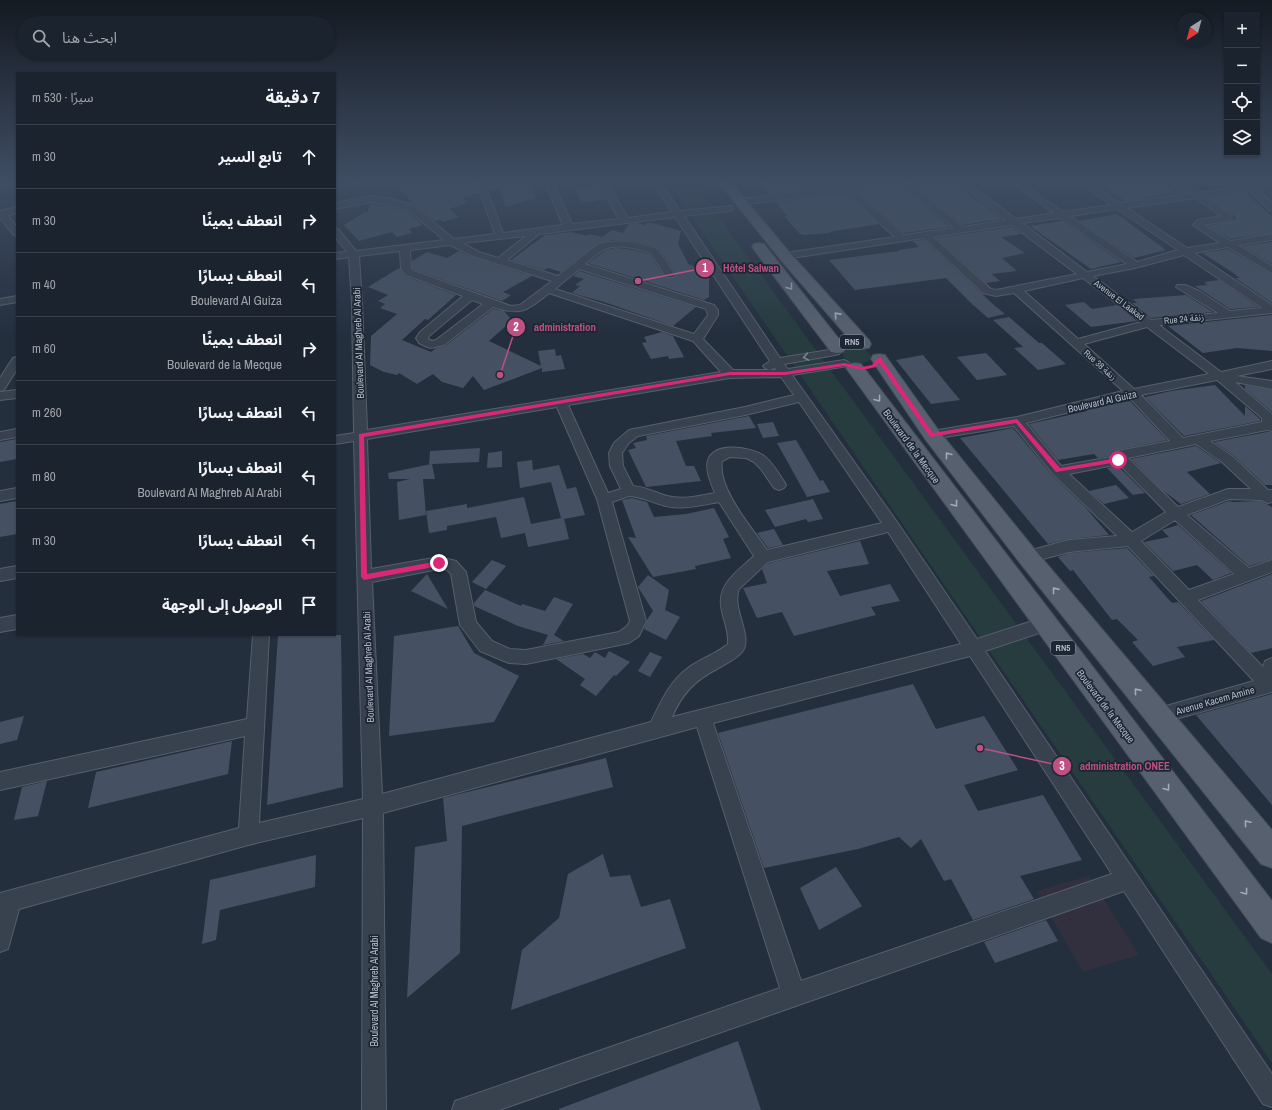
<!DOCTYPE html>
<html lang="ar">
<meta charset="utf-8">
<style>
:root{--surface:#1b232e;--page:#282f3a;--text:#f1f3f6;--muted:#a0a4aa;--line:#39404a}
body{margin:0;font-family:"Archivo Narrow","Noto Sans Arabic",sans-serif;background:var(--page);color:var(--text);direction:rtl}
.controls{position:absolute;right:12px;top:12px;display:grid;overflow:hidden;border-radius:0px;box-shadow:0 1px 3px #0004}
.controls button{width:36px;height:36px;display:grid;place-items:center;padding:0;border:0;border-bottom:1px solid var(--line);background:var(--surface);color:var(--text);font:20px sans-serif}
.compass{position:absolute;left:1176px;top:12px;width:36px;height:36px;border-radius:50%;background:var(--surface);box-shadow:0 1px 3px #0004;rotate:216deg}
.stop{position:absolute;width:12px;height:12px;margin:-9px;border:3px solid #db2777;border-radius:50%;background:#fff}
.stop.end{background:#db2777;border-color:#fff;box-shadow:0 1px 4px #0008}
.list{margin:0;padding:0;list-style:none}
h2{display:flex;justify-content:space-between;align-items:center;height:52px;margin:0;padding:0 16px;font-size:17px}
h2 small{font-size:13px;font-weight:400;color:var(--muted)}
.list li{display:grid;grid-template-columns:26px 1fr auto;gap:12px;align-items:center;box-sizing:border-box;height:64px;padding:0 16px;border-top:1px solid var(--line)}
.list b{display:block;font-size:15px;white-space:nowrap}
.list p{margin:0;font-size:13px;white-space:nowrap;color:var(--muted)}
.list em{font-size:13px;font-style:normal;color:var(--muted)}
.icon{flex:none;width:22px;height:22px;fill:none;stroke:currentColor;stroke-width:2;stroke-linecap:round;stroke-linejoin:round}
.map{position:relative;flex:none;width:1272px;height:1110px;overflow:hidden;direction:ltr}
.search{position:absolute;background:var(--surface);box-shadow:0 1px 3px #0004;left:16px;top:16px;width:320px;height:44px;display:flex;align-items:center;gap:10px;box-sizing:border-box;padding:0 14px;border-radius:22px;color:var(--muted);font-size:15px}
.panel{position:absolute;background:var(--surface);box-shadow:0 1px 3px #0004;left:16px;top:72px;width:320px;height:564px;border-radius:0px;direction:rtl}
.map>svg:first-child{display:block}
.medical{fill:#32303f}
.green{fill:#263c3f}
.building{fill:#455162}
.lines{fill:none;stroke-linecap:round;stroke-linejoin:round}
.minor-casing{stroke:#565f6c;stroke-width:2}
.tertiary-casing{stroke:#565f6c;stroke-width:2}
.primary-casing{stroke:#414a57;stroke-width:2}
.minor{fill:#38414e;fill-rule:evenodd}
.tertiary{fill:#38414e;fill-rule:evenodd}
.primary{fill:#56606e;fill-rule:evenodd}
.oneway{stroke:#a1aab7}
.oneway2{stroke:#7c8592}
.route{fill:#db2777}
.labels{text-anchor:middle;stroke-width:3.5;stroke-linejoin:round;paint-order:stroke}
.far-street-label{font-size:9px;fill:#b4bcc9;stroke:#1d2633}
.shield{fill:#1d2633;stroke:#878f9c;stroke-width:1}
.shield-label{font-size:9px;font-weight:bold;fill:#b4bcc9}
.street-label{font-size:10px;fill:#b4bcc9;stroke:#1d2633}
.leader{fill:none;stroke:#bd5182;stroke-width:1.5}
.callout-dot{fill:#bd5182;stroke:#1d2633;stroke-width:1.5}
.mark-label{font-size:12px;text-anchor:middle;font-weight:bold;fill:#fff}
.callout-label{font-size:11px;text-anchor:middle;font-weight:bold;fill:#bd5182;stroke:#1d2633;stroke-width:3.5;stroke-linejoin:round;paint-order:stroke}
</style>
<div class="map">
<svg width="1272" height="1110" viewBox="0 0 1272 1110">
<rect width="100%" height="100%" fill="#242f3e"/>
<!-- medical -->
<polygon class="medical" points="1089,876 1139,955 1083,972 1036,891"/>
<!-- green -->
<g class="green">
<polygon points="666,179 691,179 1272,974 1272,1063"/>
<path d="M849,348C858,347 869,348 871,358C860,372 830,356 849,348Z"/>
</g>
<!-- building -->
<g class="building">
<polygon points="425,179 474,179 479,194 463,198 468,203 449,209 459,217 443,222 440,220 435,221 414,204 397,186"/>
<polygon points="484,179 523,179 524,181 529,181 536,198 506,207 499,188 489,191"/>
<polygon points="757,179 821,179 809,188 769,194"/>
<polygon points="938,179 948,179 1002,219 963,225 911,183"/>
<polygon points="1089,179 1143,179 1149,184 1172,189 1172,193 1125,201"/>
<polygon points="596,184 606,199 581,203 576,189"/>
<polygon points="900,185 950,227 904,233 856,190"/>
<polygon points="844,193 879,224 829,232 830,233 804,235 800,234 784,216 787,216 776,202"/>
<polygon points="1245,193 1272,216 1272,233 1231,239 1208,226 1227,222 1237,218 1209,198"/>
<polygon points="370,204 406,210 423,225 409,229 412,233 397,237 392,232 359,241 344,225 365,212 367,213"/>
<polygon points="1117,214 1166,250 1134,258 1079,221"/>
<polygon points="1062,221 1121,262 1091,269 1030,226"/>
<polygon points="636,223 646,225 647,223 652,223 681,231 678,244 688,263 687,264 708,270 709,272 709,297 704,300 588,263 606,250 616,248 628,249 650,254 665,278 675,278 676,274 659,248 635,242 612,240 597,244 561,272 548,268 544,270 511,260 545,235 571,232 587,236 590,234 602,237 612,230 623,233 629,224"/>
<polygon points="1012,227 1021,234 1001,237 1025,253 1002,258 1017,271 992,274 1000,281 986,283 936,238"/>
<polygon points="924,240 994,305 1005,314 988,318 972,304 946,278 855,290 829,260 899,251 898,250 919,247 913,241"/>
<polygon points="1272,242 1272,264 1242,246"/>
<polygon points="1228,249 1272,274 1272,303 1235,278 1240,278 1232,272 1202,253"/>
<polygon points="459,251 473,257 532,276 503,292 511,295 502,301 415,270 412,267 412,261 427,252 447,258"/>
<polygon points="399,268 405,276 456,295 428,320 425,319 402,340 431,352 436,348 445,346 493,309 504,311 522,332 507,325 489,341 541,366 538,351 555,349 556,356 561,355 565,369 542,372 542,368 484,390 473,376 463,388 442,382 433,374 417,384 399,373 397,375 384,372 370,365 371,336 397,314 380,308 385,304 378,301 388,295 368,287"/>
<polygon points="579,271 696,307 673,326 604,302 572,293 580,286 575,285 584,279 573,276"/>
<polygon points="1219,280 1258,307 1230,309 1195,286 1207,285 1204,282"/>
<polygon points="1186,295 1213,312 1151,318 1132,303 1137,303 1133,299"/>
<polygon points="1084,302 1092,309 1117,305 1137,321 1091,327 1065,305"/>
<polygon points="1272,315 1272,351 1237,348 1203,353 1168,326"/>
<polygon points="1009,317 1039,343 1042,343 1066,364 1038,370 1014,348 1023,347 993,320"/>
<polygon points="662,332 673,336 684,357 669,359 668,356 651,359 642,343 647,342 644,337"/>
<polygon points="986,353 989,356 1007,375 977,380 957,357"/>
<polygon points="923,355 960,400 931,404 896,360"/>
<polygon points="1215,385 1245,416 1245,406 1260,419 1260,421 1184,436 1145,397 1171,391"/>
<polygon points="1245,385 1272,390 1272,412 1245,389"/>
<polygon points="1130,401 1167,440 1118,450 1112,452 1110,456 1098,458 1094,454 1058,460 1029,424 1087,411 1085,410 1097,407"/>
<polygon points="749,416 756,428 711,433 712,436 676,441 686,466 694,466 701,481 646,487 628,450 636,448 633,443 647,440 646,436"/>
<polygon points="773,422 779,436 763,438 757,424"/>
<polygon points="1013,428 1052,475 1086,508 1109,535 1069,539 1048,544 960,438"/>
<polygon points="1267,432 1272,432 1272,485 1265,485 1233,455 1214,442"/>
<polygon points="17,439 17,459 0,462 0,442"/>
<polygon points="796,440 820,481 823,480 830,492 807,497 777,443"/>
<polygon points="1196,446 1221,463 1187,472 1210,494 1181,504 1162,490 1131,459"/>
<polygon points="480,448 479,462 432,464 435,479 423,479 426,515 399,520 397,482 410,479 389,479 388,473 431,464 429,464 430,451"/>
<polygon points="502,451 502,467 487,468 488,453"/>
<polygon points="532,460 533,470 559,465 567,489 576,487 585,515 564,519 569,539 528,547 525,533 501,538 496,517 447,526 447,530 429,533 426,511 467,504 467,508 524,497 531,524 561,518 551,482 520,488 517,462"/>
<polygon points="1118,466 1145,493 1133,495 1107,468"/>
<polygon points="1116,485 1129,498 1104,504 1089,491"/>
<polygon points="632,498 647,502 654,517 686,514 714,508 729,537 723,539 731,558 695,566 696,569 653,577 628,537 636,538 622,500"/>
<polygon points="813,499 823,519 808,522 806,519 775,527 765,510"/>
<polygon points="17,501 17,534 0,537 0,504"/>
<polygon points="1229,501 1233,502 1261,501 1272,507 1272,559 1249,566 1191,515"/>
<polygon points="1178,525 1231,573 1213,580 1197,565 1173,571 1144,542 1169,537 1162,530"/>
<polygon points="774,529 783,545 768,548 757,533"/>
<polygon points="860,541 869,564 827,571 840,596 890,584 900,601 871,607 876,615 794,636 782,612 757,618 743,588 767,583 762,569 769,563"/>
<polygon points="1127,548 1154,576 1149,577 1170,601 1173,603 1178,602 1214,640 1177,647 1185,657 1153,666 1132,642 1138,640 1117,619 1112,620 1073,570 1070,571 1058,557 1069,553"/>
<polygon points="492,560 506,566 486,589 472,582"/>
<polygon points="427,574 448,609 411,591"/>
<polygon points="1272,574 1272,648 1251,653 1201,601"/>
<polygon points="648,575 669,590 665,610 680,617 666,640 644,629 647,620 653,611 638,587"/>
<polygon points="485,590 521,606 522,604 545,611 554,597 573,604 554,635 564,641 543,645 548,635 518,626 474,606 474,603"/>
<polygon points="458,626 474,653 519,676 494,722 389,736 394,636"/>
<polygon points="278,635 341,635 343,787 267,805"/>
<polygon points="609,651 630,662 616,676 614,675 596,696 580,685 585,679 556,659 583,654 590,658 595,652 605,658"/>
<polygon points="650,652 662,657 650,677 638,671"/>
<polygon points="913,684 936,729 984,716 1018,770 964,785 978,811 1043,795 1082,860 1020,876 1034,899 973,920 951,879 944,881 921,839 911,848 899,837 858,849 764,868 718,733"/>
<polygon points="1272,694 1272,805 1196,715"/>
<polygon points="24,716 17,740 0,744 0,722"/>
<polygon points="232,741 228,774 88,808 96,772"/>
<polygon points="606,758 613,787 462,826 460,953 407,998 415,847 447,841 443,798"/>
<polygon points="47,781 38,816 14,820 22,787"/>
<polygon points="603,854 610,877 630,875 641,907 670,899 686,948 511,1010 522,950 559,918 568,874"/>
<polygon points="316,855 315,887 220,910 216,940 202,944 210,880"/>
<polygon points="836,867 862,906 819,930 800,888"/>
<polygon points="1046,920 1058,941 995,963 984,942"/>
<polygon points="738,1041 761,1110 559,1110 559,1109"/>
</g>
<g class="lines">
<defs>
<g id="minor">
<polygon points="17,179 17,185 0,188 0,182"/>
<polygon points="351,179 364,179 363,181 335,188 335,182"/>
<path d="M475,179H483L503,233L563,225L543,179H551L572,224L619,219L596,179H604L628,218L672,212L650,179H658L680,211L732,206L733,208L732,210L729,211L684,216L780,358L835,349L839,350L841,352L839,354L835,355L784,364L788,369L844,360L848,362L850,364L848,366L792,375L897,522L977,639L1045,617L1051,619L1053,624L1051,629L985,651L1272,1074V1107L1263,1104L1124,891L499,1110H452L455,1101L464,1098L780,988L697,727L383,813L386,1110H362L363,818L248,845L19,909L8,949L0,952V893L239,828L245,736L0,790V772L247,719L253,635H269L259,823L363,799L354,441L335,444V436L354,433L352,303L349,257L335,259V253L347,252L335,237V228L338,229L356,251L444,240L407,209L372,202L335,209V203L372,196L392,199L413,205L454,239L495,234ZM675,217L770,361L763,366L765,368L769,370L775,368L776,370H733L703,339L718,315V310L714,305L585,264C591,259 598,252 605,249C619,243 638,249 651,253L666,277H674L675,275L658,249C637,243 618,238 597,245L558,276L507,260L539,234ZM526,236L498,258L479,252L462,243ZM450,245L473,256L552,281L520,305L511,306L414,271L411,268L410,250ZM400,251L401,269L406,275L463,296L420,332L416,338L419,343L427,347L431,348L444,345L493,307C522,316 526,311 549,293L693,341L721,372L367,430L362,303L359,256ZM579,269L706,309L708,315L694,334L555,289ZM472,300L483,304L436,340L432,341L428,339L429,336ZM781,377L794,395L745,407L629,430L614,443L609,453L610,466L621,489L608,493L568,405L730,378ZM799,402L882,523L767,550C752,528 717,488 722,461L730,457L746,458L754,462L761,469L774,488L779,490L784,488L786,485C780,475 773,463 764,456C751,447 715,441 708,460C705,470 711,483 715,493C699,496 683,500 667,496C656,493 646,487 633,486L623,466L622,453L629,443L638,436L745,415ZM557,407L597,499L630,621L627,626L619,632L526,650L510,649L492,641L476,622L466,572L456,561L439,557L371,569L367,439ZM629,496C643,497 653,503 666,506C684,510 702,505 719,502L754,556C738,571 715,585 722,611C724,622 729,631 728,644C716,654 700,659 688,668C669,682 661,702 651,722L382,794L372,582L439,569L447,570L451,574L460,625L480,651L509,663L526,664L629,643L639,636L646,621L612,502ZM888,532L961,644L672,717C682,694 695,680 717,669C725,664 736,659 742,652C754,636 731,609 739,589L768,562ZM970,656L1112,874L801,981L713,723Z"/>
<path d="M894,179H914L913,181L908,182L963,227L1006,220L953,179H962L1016,219L1054,213L1006,179H1015L1063,212L1111,205L1075,179H1084L1120,203L1188,194L1172,187L1149,183L1144,179H1154L1177,183L1198,193L1246,186L1239,179H1247L1272,203V211L1269,210L1250,191L1205,197L1230,214L1232,218L1227,221L1204,225L1231,241L1272,234V240L1238,245L1272,266V273L1228,247L1194,253L1272,305V313L1159,325L1221,372L1272,361V369L1237,376L1272,381V389L1235,382L1272,414V431L1267,430L1210,441L1232,456L1268,490H1272V502L1268,503L1261,500L1229,499L1187,515L1249,568L1272,560V572L1198,600L1263,667L1265,661L1272,658V692L1158,724L1152,722L1149,716L1152,710L1254,681L1128,546L1069,552L1028,563L1023,561L1020,557L1023,553L1028,551L1069,540L1117,536L1053,474L1014,426L932,439L927,438L926,435L927,432L932,431L1017,417L1123,391L1014,293L996,296L983,293L924,238L785,259L782,258L780,256L785,253L895,237L844,191L741,205L737,202L741,199L839,186L837,183L841,180L848,185ZM900,183L954,228L904,235L853,189ZM1196,198L1221,216L1198,220L1193,225L1220,243L1187,248L1127,208ZM1117,209L1178,250L1137,262L1070,216ZM1060,218L1127,264L1087,272L1022,223ZM1012,225L1077,274L996,290L991,289L933,237ZM1184,255L1262,308L1230,311L1199,291L1185,285H1177L1176,287L1218,313L1151,320L1093,276L1135,268ZM1083,278L1141,322L1078,339L1024,291ZM1147,327L1209,374L1134,389L1084,344ZM1217,380L1262,418V422L1183,438L1141,395ZM1129,397L1170,441L1118,451L1113,453L1111,457L1061,466L1026,423ZM1196,444L1222,462L1251,489H1228L1178,507L1128,458ZM1119,464L1166,512L1132,532L1069,474ZM1175,520L1234,574L1189,590L1141,541Z"/>
<polygon points="0,211 4,211 17,227 17,236 14,235 0,218"/>
<polygon points="17,296 17,302 0,305 0,299"/>
<polygon points="17,357 17,369 4,390 0,391 0,378 13,358"/>
<polygon points="17,390 17,398 0,400 0,392"/>
<polygon points="17,429 17,437 0,440 0,432"/>
<polygon points="17,488 17,498 0,501 0,491"/>
<polygon points="17,566 17,578 0,581 0,569"/>
<polygon points="17,615 17,629 0,632 0,618"/>
</g>
<polygon id="tertiary" points="17,207 17,213 0,217 0,211"/>
<g id="primary">
<polygon points="716,179 728,179 790,253 869,340 871,344 869,348 863,349 857,348 780,259"/>
<polygon points="759,243 764,244 843,344 845,348 843,352 837,353 831,352 752,247 754,244"/>
<polygon points="879,354 885,355 939,431 1036,551 1272,830 1272,868 1261,864 1020,563 925,439 871,359 873,355"/>
<polygon points="855,363 861,364 1272,901 1272,943 1261,938 846,368 849,364"/>
</g>
</defs>
<!-- minor casing -->
<use href="#minor" class="minor-casing"/>
<!-- tertiary casing -->
<use href="#tertiary" class="tertiary-casing"/>
<!-- primary casing -->
<use href="#primary" class="primary-casing"/>
<!-- minor -->
<use href="#minor" class="minor"/>
<!-- tertiary -->
<use href="#tertiary" class="tertiary"/>
<!-- primary -->
<use href="#primary" class="primary"/>
</g>
<!-- one-way arrows -->
<defs><path id="oneway-chevron" d="M-2-3.5L2.5 0L-2 3.5" fill="none" stroke-width="1.6" stroke-linecap="round" stroke-linejoin="round"/></defs>
<g class="oneway">
<use href="#oneway-chevron" transform="translate(790 287) rotate(52)"/>
<use href="#oneway-chevron" transform="translate(837 315) rotate(-132)"/>
<use href="#oneway-chevron" transform="translate(878 399) rotate(54)"/>
<use href="#oneway-chevron" transform="translate(948 455) rotate(-128)"/>
<use href="#oneway-chevron" transform="translate(955 504) rotate(53)"/>
<use href="#oneway-chevron" transform="translate(1055 590) rotate(-129)"/>
<use href="#oneway-chevron" transform="translate(1137 691) rotate(-129)"/>
<use href="#oneway-chevron" transform="translate(1167 788) rotate(53)"/>
<use href="#oneway-chevron" transform="translate(1247 823) rotate(-130)"/>
<use href="#oneway-chevron" transform="translate(1245 892) rotate(53)"/>
</g>
<use class="oneway2" href="#oneway-chevron" transform="translate(806 357) rotate(170)"/>
<!-- sky -->
<linearGradient id="sky" x2="0" y2="1"><stop stop-color="#141a22"/><stop offset="0.54" stop-color="#3f4d63"/><stop offset="1" stop-color="#3f4d63" stop-opacity="0"/></linearGradient>
<rect width="1272" height="334" fill="url(#sky)"/>
<!-- route -->
<polygon class="route" points="878,358 881,358 933,433 1017,419 1060,468 1118,458 1121,460 1118,462 1056,472 1016,423 930,437 879,363 876,367 862,370 844,366 785,375 730,375 364,437 367,574 439,561 442,563 439,566 364,580 361,577 359,434 730,372 785,372 844,363 862,367 872,365"/>
<g class="labels">
<!-- far-street labels -->
<g class="far-street-label">
<text transform="translate(1119 300) rotate(37)" y="3">Avenue El Laakad</text>
<text transform="translate(1184 319) rotate(-6)" y="3">Rue 24 زنقة</text>
<text transform="translate(1100 365) rotate(42)" y="3">Rue 38 زنقة</text>
</g>
<!-- shield labels -->
<g class="shield">
<rect x="840" y="335" width="24" height="14" rx="3"/>
<rect x="1051" y="641" width="24" height="14" rx="3"/>
</g>
<g class="shield-label">
<text x="852" y="345">RN5</text>
<text x="1063" y="651">RN5</text>
</g>
<!-- street labels -->
<g class="street-label">
<text transform="translate(358 343) rotate(-92)" y="4">Boulevard Al Maghreb Al Arabi</text>
<text transform="translate(1102 401) rotate(-13)" y="4">Boulevard Al Guiza</text>
<text transform="translate(912 446) rotate(54)" y="4">Boulevard de la Mecque</text>
<text transform="translate(368 667) rotate(-92)" y="4">Boulevard Al Maghreb Al Arabi</text>
<text transform="translate(1215 700) rotate(-16)" y="4">Avenue Kacem Amine</text>
<text transform="translate(1106 706) rotate(53)" y="4">Boulevard de la Mecque</text>
<text transform="translate(374 991) rotate(-90)" y="4">Boulevard Al Maghreb Al Arabi</text>
</g>
</g>
<!-- callouts -->
<path class="leader" d="M638 281L705 268M500 375L516 327M980 748L1062 766"/>
<g class="callout-dot">
<circle cx="638" cy="281" r="4"/>
<circle cx="500" cy="375" r="4"/>
<circle cx="980" cy="748" r="4"/>
<circle cx="705" cy="268" r="10"/>
<circle cx="516" cy="327" r="10"/>
<circle cx="1062" cy="766" r="10"/>
</g>
<g class="mark-label">
<text x="705" y="272">1</text>
<text x="516" y="331">2</text>
<text x="1062" y="770">3</text>
</g>
<g class="callout-label">
<text x="751" y="272">Hôtel Salwan</text>
<text x="565" y="331">administration</text>
<text x="1125" y="770">administration ONEE</text>
</g>
</svg>
<div class="controls">
<button>+</button>
<button>−</button>
<button><svg class="icon" aria-label="locate" viewBox="0 0 24 24"><circle cx="12" cy="12" r="6"/><path d="M12 2v4M12 18v4M2 12h4M18 12h4"/></svg></button>
<button><svg class="icon" aria-label="layers" viewBox="0 0 24 24"><path d="M12 4l9 5-9 5-9-5zM3 14l9 5 9-5"/></svg></button>
</div>
<svg class="compass" viewBox="-18 -18 36 36"><path d="M0-13l5 13h-10z" fill="#e53935"/><path d="M0 13l5-13h-10z" fill="#a0a4aa"/></svg>
<div class="stop" style="left:1118px;top:460px"></div>
<div class="stop end" style="left:439px;top:563px"></div>
<div class="search"><svg class="icon" aria-label="search" viewBox="0 0 24 24"><circle cx="10" cy="10" r="6"/><path d="M15 15l6 6"/></svg>ابحث هنا</div>
<section class="panel">
<h2>7 دقيقة<small>سيرًا · 530 m</small></h2>
<ul class="list">
<li><svg class="icon" aria-label="ahead" viewBox="0 0 24 24"><path d="M12 20V5M6 11l6-6 6 6"/></svg><div><b>تابع السير</b></div><em>30 m</em></li>
<li><svg class="icon" aria-label="right" viewBox="0 0 24 24"><path d="M7 20v-9h11M14 6l5 5-5 5"/></svg><div><b>انعطف يمينًا</b></div><em>30 m</em></li>
<li><svg class="icon" aria-label="left" viewBox="0 0 24 24"><path d="M17 20v-9H6M10 6l-5 5 5 5"/></svg><div><b>انعطف يسارًا</b><p>Boulevard Al Guiza</p></div><em>40 m</em></li>
<li><svg class="icon" aria-label="right" viewBox="0 0 24 24"><path d="M7 20v-9h11M14 6l5 5-5 5"/></svg><div><b>انعطف يمينًا</b><p>Boulevard de la Mecque</p></div><em>60 m</em></li>
<li><svg class="icon" aria-label="left" viewBox="0 0 24 24"><path d="M17 20v-9H6M10 6l-5 5 5 5"/></svg><div><b>انعطف يسارًا</b></div><em>260 m</em></li>
<li><svg class="icon" aria-label="left" viewBox="0 0 24 24"><path d="M17 20v-9H6M10 6l-5 5 5 5"/></svg><div><b>انعطف يسارًا</b><p>Boulevard Al Maghreb Al Arabi</p></div><em>80 m</em></li>
<li><svg class="icon" aria-label="left" viewBox="0 0 24 24"><path d="M17 20v-9H6M10 6l-5 5 5 5"/></svg><div><b>انعطف يسارًا</b></div><em>30 m</em></li>
<li><svg class="icon" aria-label="arrive" viewBox="0 0 24 24"><path d="M6 21V4h12l-3 4 3 4H6"/></svg><div><b>الوصول إلى الوجهة</b></div></li>
</ul>
</section>
</div>
